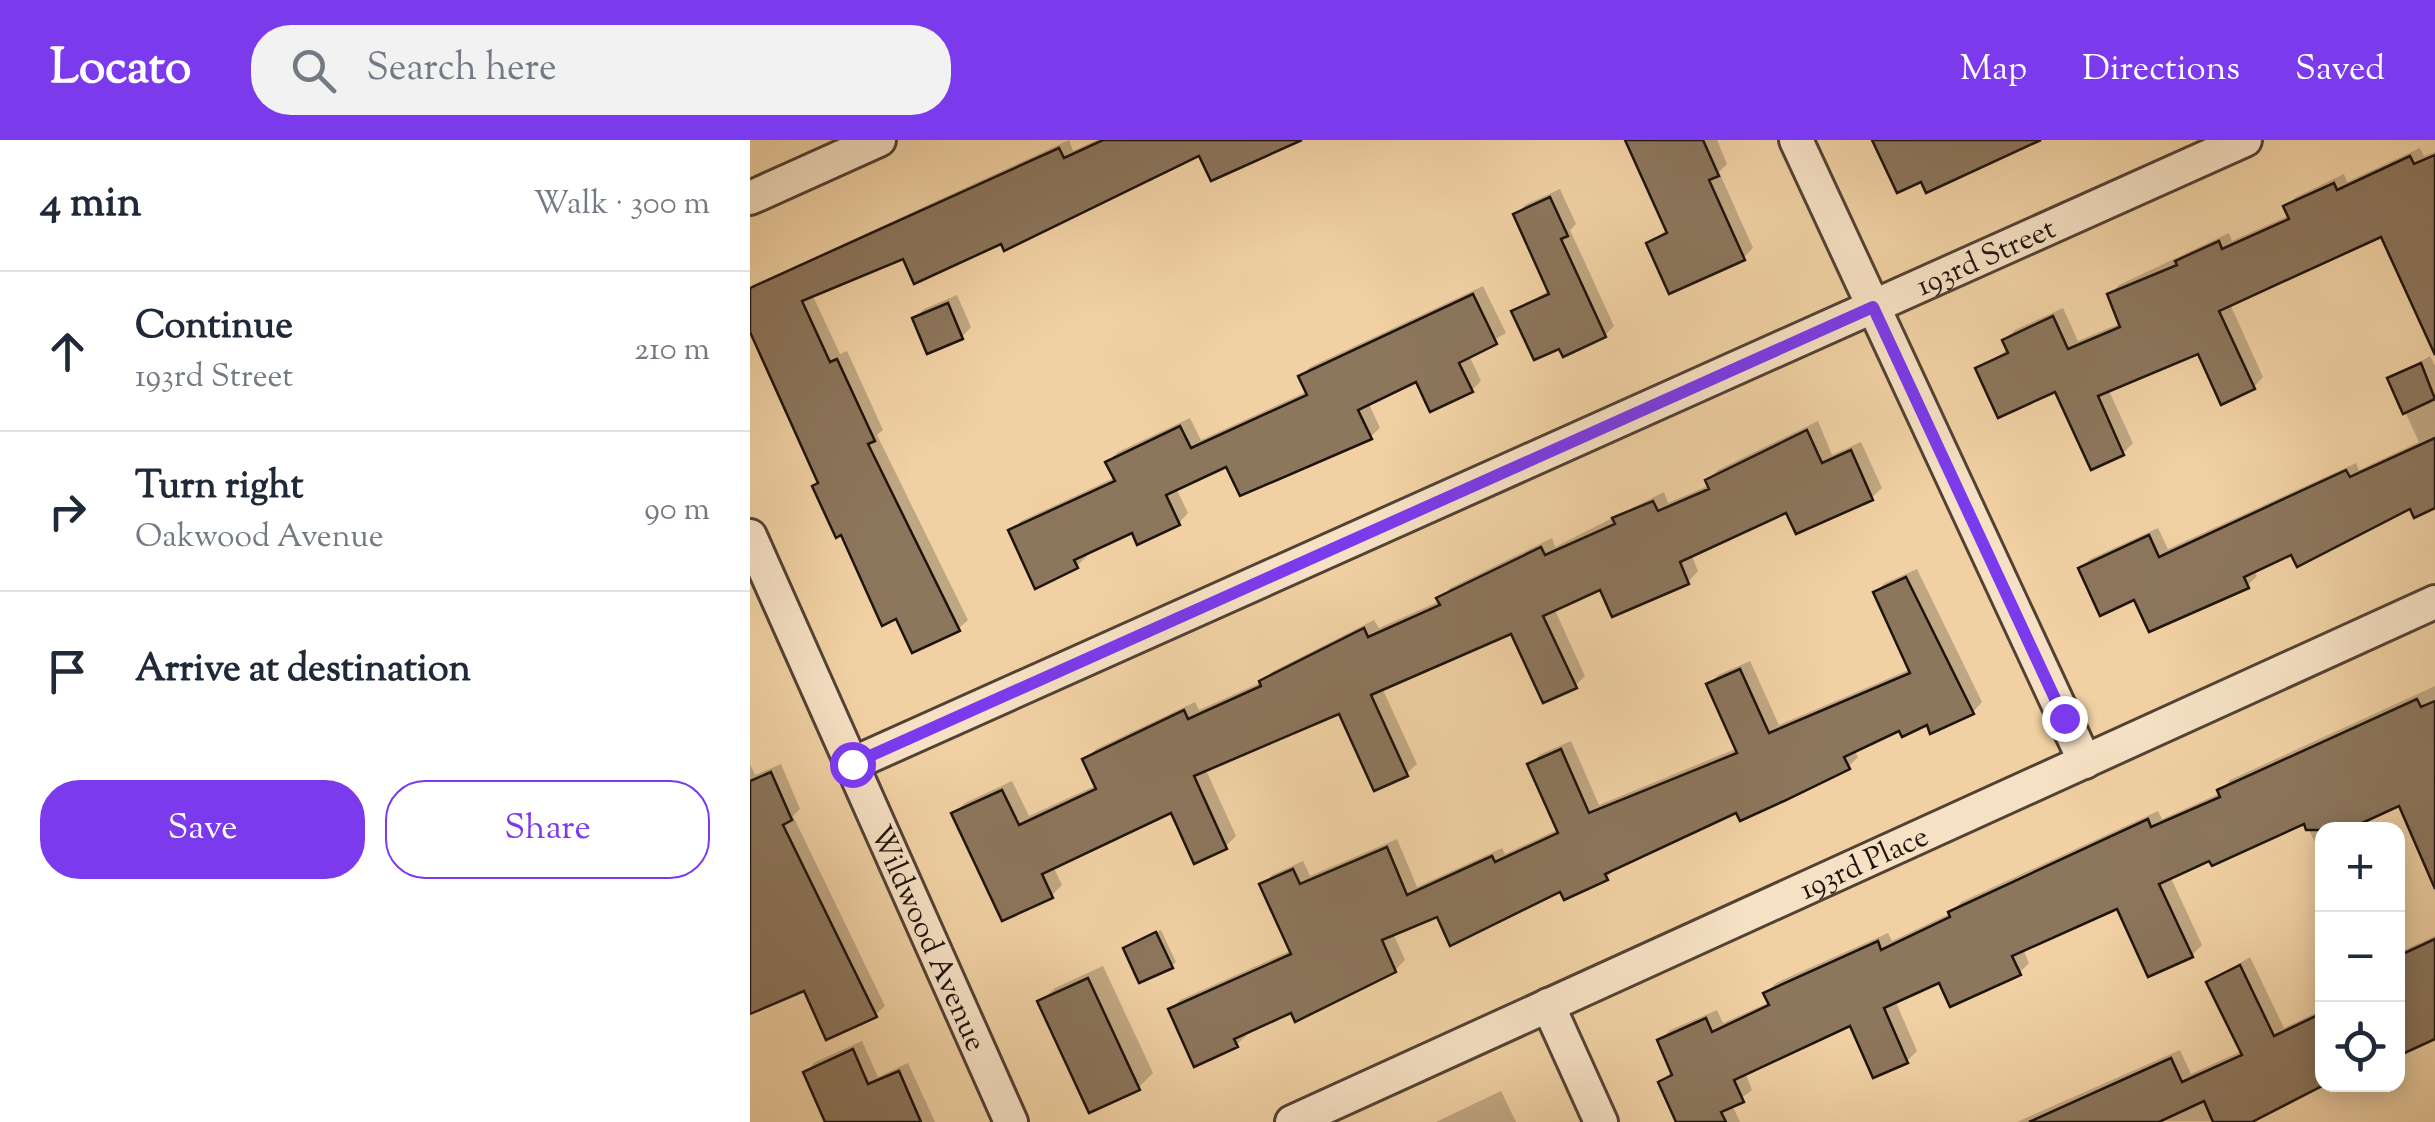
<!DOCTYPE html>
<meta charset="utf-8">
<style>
:root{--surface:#fff;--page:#f2f2f3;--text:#1f2937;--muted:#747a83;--line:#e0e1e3;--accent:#7c3aed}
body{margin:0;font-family:"Sorts Mill Goudy",serif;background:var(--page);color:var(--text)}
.controls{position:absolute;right:30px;bottom:30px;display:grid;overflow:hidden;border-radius:20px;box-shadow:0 5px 25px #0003}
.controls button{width:90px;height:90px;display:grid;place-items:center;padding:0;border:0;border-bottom:2px solid var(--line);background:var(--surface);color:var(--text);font:50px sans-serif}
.stop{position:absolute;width:30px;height:30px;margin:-22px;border:8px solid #7c3aed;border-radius:50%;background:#fff}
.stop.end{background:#7c3aed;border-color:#fff;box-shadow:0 2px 10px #0008}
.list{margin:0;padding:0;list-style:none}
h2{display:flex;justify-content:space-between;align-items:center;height:130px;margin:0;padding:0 40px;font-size:42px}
h2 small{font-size:32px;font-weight:400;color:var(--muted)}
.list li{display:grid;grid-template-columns:65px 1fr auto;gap:30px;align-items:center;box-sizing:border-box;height:160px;padding:0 40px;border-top:2px solid var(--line)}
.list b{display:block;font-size:38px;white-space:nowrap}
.list p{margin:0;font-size:32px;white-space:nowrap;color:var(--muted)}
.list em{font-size:32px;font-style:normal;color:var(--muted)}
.actions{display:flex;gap:20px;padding:30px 40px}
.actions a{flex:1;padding:22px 0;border:2px solid var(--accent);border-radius:40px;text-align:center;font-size:35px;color:var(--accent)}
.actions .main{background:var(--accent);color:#fff}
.icon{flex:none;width:55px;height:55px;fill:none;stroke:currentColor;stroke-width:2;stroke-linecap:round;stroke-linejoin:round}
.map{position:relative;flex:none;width:1685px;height:982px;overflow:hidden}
header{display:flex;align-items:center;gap:60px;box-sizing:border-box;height:140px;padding:0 50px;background:var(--accent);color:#fff}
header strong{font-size:48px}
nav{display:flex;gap:55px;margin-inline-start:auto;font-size:35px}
.search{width:700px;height:90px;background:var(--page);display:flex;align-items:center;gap:25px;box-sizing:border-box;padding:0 35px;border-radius:40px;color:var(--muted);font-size:38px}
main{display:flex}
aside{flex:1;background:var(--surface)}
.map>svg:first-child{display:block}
.shadow{fill:#0003}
.building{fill:#8c765c;stroke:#1e130e;stroke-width:2.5}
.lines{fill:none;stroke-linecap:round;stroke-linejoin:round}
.street-casing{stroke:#534234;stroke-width:38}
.street{stroke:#f6e1c4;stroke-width:32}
.route{stroke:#7c3aed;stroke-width:12}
.labels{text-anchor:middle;stroke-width:8;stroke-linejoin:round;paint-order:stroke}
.street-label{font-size:30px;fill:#1e130e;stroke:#f6e1c4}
</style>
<header>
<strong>Locato</strong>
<div class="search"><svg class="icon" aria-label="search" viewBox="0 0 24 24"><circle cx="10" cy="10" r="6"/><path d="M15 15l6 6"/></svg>Search here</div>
<nav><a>Map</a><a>Directions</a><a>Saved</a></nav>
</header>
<main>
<aside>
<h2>4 min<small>Walk · 300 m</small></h2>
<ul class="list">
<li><svg class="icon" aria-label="ahead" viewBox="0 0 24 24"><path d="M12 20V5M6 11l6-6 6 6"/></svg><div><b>Continue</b><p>193rd Street</p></div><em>210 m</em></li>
<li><svg class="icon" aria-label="right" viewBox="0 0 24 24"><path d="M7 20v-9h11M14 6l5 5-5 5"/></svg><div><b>Turn right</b><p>Oakwood Avenue</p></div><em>90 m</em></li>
<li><svg class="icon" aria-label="arrive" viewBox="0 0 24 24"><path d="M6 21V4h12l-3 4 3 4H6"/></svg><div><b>Arrive at destination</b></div></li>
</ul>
<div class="actions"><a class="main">Save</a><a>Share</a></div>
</aside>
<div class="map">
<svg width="1685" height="982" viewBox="0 0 1685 982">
<rect width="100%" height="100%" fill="#f1d1a4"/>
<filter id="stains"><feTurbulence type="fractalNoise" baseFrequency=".002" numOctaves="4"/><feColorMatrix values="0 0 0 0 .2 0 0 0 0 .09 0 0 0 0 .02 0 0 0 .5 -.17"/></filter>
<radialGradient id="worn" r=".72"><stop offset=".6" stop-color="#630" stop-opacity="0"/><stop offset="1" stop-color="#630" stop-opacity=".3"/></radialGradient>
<!-- shadow -->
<g class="shadow">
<polygon points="319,0 323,11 347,0 539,0 451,13 252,101 154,116 62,154 90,214 97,211 133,290 127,295 218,480 208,489 147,476 65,346 70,341 0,186 0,147"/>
<polygon points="878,0 967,0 977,24 969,32 1003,108 993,118 899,103 918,89"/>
<polygon points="1670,8 1674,16 1685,12 1685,168 1632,94 1480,164 1513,237 1504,247 1449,211 1358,249 1383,303 1373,313 1306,248 1228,228 1259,209 1255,200 1265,190 1313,168 1328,201 1371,183 1360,155 1369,145 1479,93 1482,101 1540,75 1536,66 1546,57 1594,34 1597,42"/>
<polygon points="810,49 826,84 820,90 864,186 855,195 810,206 764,171 800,150 766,74 775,65"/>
<polygon points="733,146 756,193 719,215 731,241 722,250 667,239 618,262 630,288 620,297 478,324 426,348 438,373 429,383 383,390 335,412 337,416 327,426 286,445 261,391 271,381 366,337 358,322 368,312 440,278 451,300 558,251 551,236 560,227"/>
<polygon points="207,155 221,187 212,197 165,179 174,169"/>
<polygon points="1680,216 1685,226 1685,365 1661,366 1542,411 1503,429 1507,436 1497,446 1385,457 1331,429 1340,419 1408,388 1418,409 1606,323 1609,330 1669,302 1640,239"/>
<polygon points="1068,281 1082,315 1111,302 1132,348 1121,358 1037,370 941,414 948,431 938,442 851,447 804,468 835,536 825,546 763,491 632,548 667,624 656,634 590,571 455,628 486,696 476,706 445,721 422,670 303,726 312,745 301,756 204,673 215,663 262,641 279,676 347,645 336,619 346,609 445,562 449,570 512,542 522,532 624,480 629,488 690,461 700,448 802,398 805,407 914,352 918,363 960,345 958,340 968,330"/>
<polygon points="1167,429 1232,562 1223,572 1150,588 1104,610 1108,617 1098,627 988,669 866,728 856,738 688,774 643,793 655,820 645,830 494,891 496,896 486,905 421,870 430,860 542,810 512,745 522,735 553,721 560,736 647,699 667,747 752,708 755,714 809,689 780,625 789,615 821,601 849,665 988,608 959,545 968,535 1000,521 1029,585 1161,529 1126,452 1135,443"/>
<polygon points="1685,546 1685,710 1650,662 1572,690 1572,698 1564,701 1555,680 1420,736 1452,805 1442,815 1368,766 1273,809 1279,823 1269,833 1190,840 1145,860 1167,911 1157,921 1102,883 995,932 1002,950 982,965 990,982 928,982 910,942 923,931 910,901 920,890 967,870 973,883 1020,862 1016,853 1026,843 1138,793 1142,801 1201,773 1211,762 1408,671 1412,679 1471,653 1480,640"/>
<polygon points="0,624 5,635 31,624 50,669 43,676 135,866 125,875 55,848 0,872"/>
<polygon points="411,790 426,822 421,826 376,808"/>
<polygon points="1685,796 1685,896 1648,908 1648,813"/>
<polygon points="1500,817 1534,888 1572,870 1573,944 1498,981 1267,982 1430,910 1441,934 1492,911 1459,842"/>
<polygon points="353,826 403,933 388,948 290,862 305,848"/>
<polygon points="112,901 128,937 158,923 185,982 78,982 56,932 65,922"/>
<polygon points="751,951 766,982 686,982"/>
</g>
<!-- building -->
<g class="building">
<polygon points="353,0 552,0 461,41 449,16 254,111 251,104 164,144 153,119 52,161 80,222 87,219 125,301 118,304 210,491 162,513 146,479 132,486 91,395 86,398 62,346 68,343 0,192 0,148 309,8 314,18"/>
<polygon points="875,0 953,0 969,36 959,40 995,120 919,154 896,103 917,93"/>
<polygon points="1122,0 1291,0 1176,53 1171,42 1147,53"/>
<polygon points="1685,15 1685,215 1631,97 1469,171 1505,249 1471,265 1448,214 1348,256 1374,315 1341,330 1305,252 1248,278 1225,228 1258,213 1252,200 1303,176 1318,209 1370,187 1357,154 1427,125 1425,121 1469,101 1472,109 1539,79 1533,66 1584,43 1587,50 1660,16 1664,24"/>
<polygon points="800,57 818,96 811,99 856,197 813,217 809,209 784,220 761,171 799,154 763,74"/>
<polygon points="723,154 747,204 709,223 723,252 680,272 666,242 608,270 622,299 490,356 476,327 416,355 430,385 387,405 382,393 324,420 328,428 285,449 258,390 365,341 355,322 430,286 441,308 557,255 548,236"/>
<polygon points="198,163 213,199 177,214 162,178"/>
<polygon points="1671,223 1685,259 1653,274 1637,238"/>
<polygon points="1057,290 1072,323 1101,310 1123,360 1046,394 1036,373 930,422 939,444 862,477 850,450 793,476 827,548 793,563 761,494 621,555 658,636 624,651 589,574 444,636 477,709 444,724 421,673 292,734 303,758 252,781 201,673 252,650 269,685 346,649 332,619 434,570 438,579 511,546 509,541 614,488 618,497 690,465 686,458 791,407 795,415 865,384 862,378 903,361 908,371 959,349 955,340"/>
<polygon points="1685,298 1685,368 1664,378 1660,369 1547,427 1541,415 1494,437 1499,448 1399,492 1384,460 1350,476 1328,428 1399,395 1409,417 1596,330 1600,337"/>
<polygon points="1156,437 1224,574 1180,594 1177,585 1152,597 1149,591 1094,617 1100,629 1034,661 990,681 986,673 855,734 858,740 814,760 810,752 700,806 687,777 632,800 646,832 545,882 541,873 484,899 488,907 444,927 418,869 541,814 509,744 543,729 550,744 637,707 657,755 742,716 745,722 808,693 777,624 811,609 839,673 987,613 956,544 990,529 1019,593 1160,533 1123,452"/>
<polygon points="1667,559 1671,567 1685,561 1685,749 1649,666 1597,690 1556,690 1554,684 1462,726 1459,721 1409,744 1443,817 1398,837 1367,769 1262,816 1271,835 1200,867 1189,843 1134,868 1158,923 1123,938 1100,886 984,940 994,962 971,972 976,982 926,982 908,942 922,935 907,900 956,878 962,892 1019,865 1013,853 1128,801 1131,810 1200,777 1198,772 1398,679 1401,687 1470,657 1467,650"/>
<polygon points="21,632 42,680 33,685 127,877 76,900 54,851 0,874 0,641"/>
<polygon points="406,792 423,828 389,843 373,808"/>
<polygon points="1685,799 1685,899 1648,916 1648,816"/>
<polygon points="1490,825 1524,896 1572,873 1572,946 1502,982 1463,982 1454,961 1409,982 1279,982 1421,918 1432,942 1492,915 1456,842"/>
<polygon points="338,838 390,950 339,973 287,861"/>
<polygon points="103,909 118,944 149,931 171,982 75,982 53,932"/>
</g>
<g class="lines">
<defs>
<g id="street">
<polyline points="1046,0 1335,622"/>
<polyline points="0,58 129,0"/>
<path id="s1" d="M0,396L261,982"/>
<path id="s2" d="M102,624L1495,0"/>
<polyline points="798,865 851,982"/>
<path id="s3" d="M542,982L1685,462"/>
</g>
</defs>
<!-- street casing -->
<use href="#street" class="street-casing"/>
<!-- street -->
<use href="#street" class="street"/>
</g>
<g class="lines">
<!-- route -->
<polyline class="route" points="102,624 1123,167 1314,578"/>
</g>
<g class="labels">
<!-- street labels -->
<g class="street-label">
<text dy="10" stroke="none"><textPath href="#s2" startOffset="1242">193rd Street</textPath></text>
<text dy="10" stroke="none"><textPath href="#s3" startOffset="628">193rd Place</textPath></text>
<text dy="10" stroke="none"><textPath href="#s1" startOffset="440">Wildwood Avenue</textPath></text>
</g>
</g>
<rect width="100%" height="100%" filter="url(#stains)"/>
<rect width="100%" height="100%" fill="url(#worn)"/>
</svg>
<div class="controls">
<button>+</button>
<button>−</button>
<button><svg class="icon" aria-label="locate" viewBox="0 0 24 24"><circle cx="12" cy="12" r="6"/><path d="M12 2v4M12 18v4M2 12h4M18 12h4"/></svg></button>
</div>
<div class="stop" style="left:102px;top:624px"></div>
<div class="stop end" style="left:1314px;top:578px"></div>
</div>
</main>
